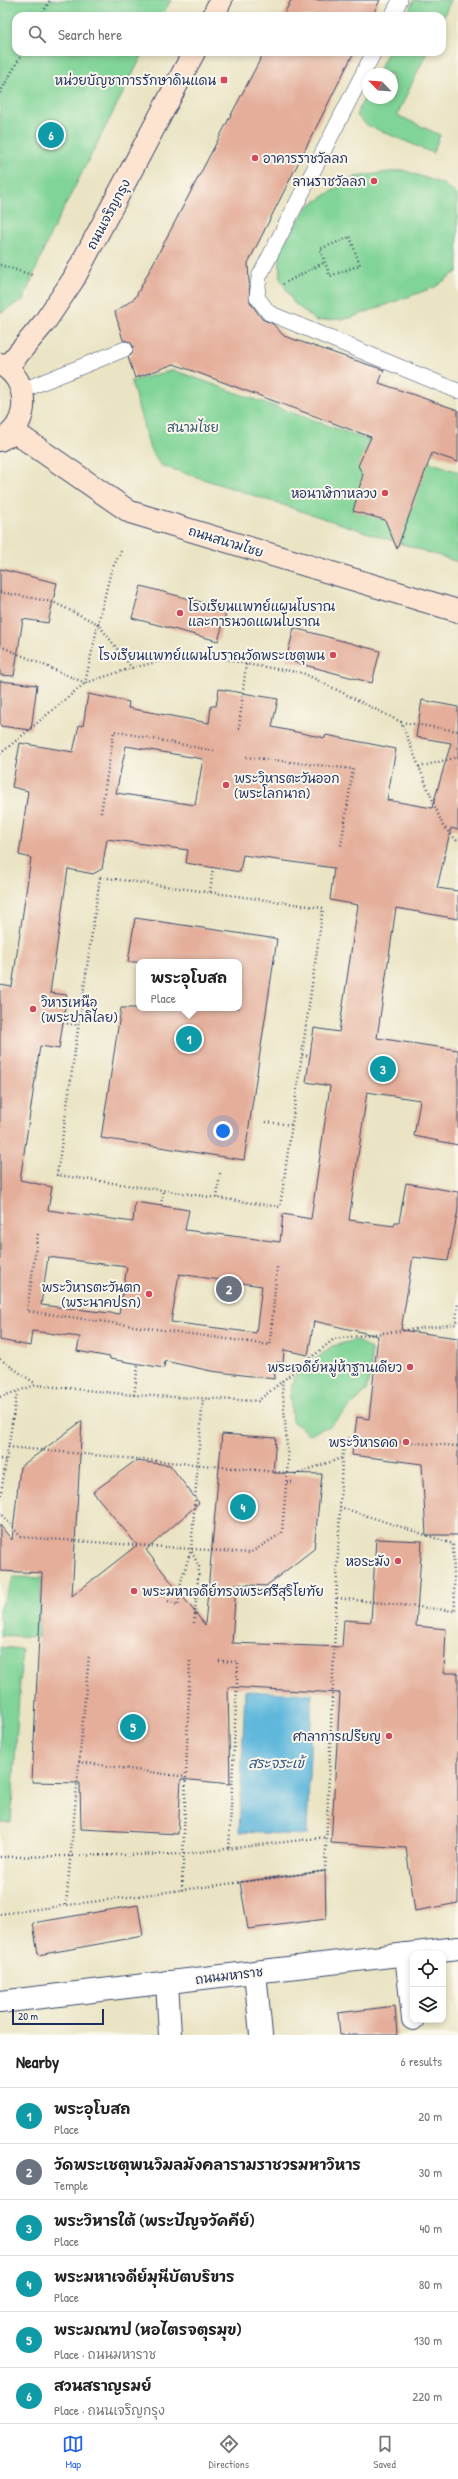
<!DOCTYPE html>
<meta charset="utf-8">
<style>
:root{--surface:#fff;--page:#f2f2f2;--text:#222;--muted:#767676;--line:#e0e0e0;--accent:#2563eb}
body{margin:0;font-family:"Patrick Hand","Playpen Sans Thai",sans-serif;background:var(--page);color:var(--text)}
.controls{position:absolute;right:12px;bottom:12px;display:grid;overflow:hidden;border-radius:8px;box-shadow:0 2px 6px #0003}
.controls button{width:36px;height:36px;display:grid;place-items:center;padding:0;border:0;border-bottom:1px solid var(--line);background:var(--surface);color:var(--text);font:20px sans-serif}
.compass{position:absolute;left:362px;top:68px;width:36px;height:36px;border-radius:50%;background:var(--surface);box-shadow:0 2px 6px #0003;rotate:295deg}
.scale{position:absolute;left:12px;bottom:10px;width:92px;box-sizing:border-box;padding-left:4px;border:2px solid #1b2f5e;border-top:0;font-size:11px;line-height:14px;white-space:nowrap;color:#1b2f5e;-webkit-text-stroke:3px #fbf7ec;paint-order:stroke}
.you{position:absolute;left:223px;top:1131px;width:14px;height:14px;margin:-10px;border:3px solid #fff;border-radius:50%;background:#1a73e8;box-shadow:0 0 0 6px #1a73e833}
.badge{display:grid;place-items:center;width:26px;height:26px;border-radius:50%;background:var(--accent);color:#fff;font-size:13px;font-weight:700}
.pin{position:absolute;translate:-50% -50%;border:2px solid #fff;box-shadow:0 1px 4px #0006}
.popup{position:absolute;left:136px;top:959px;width:106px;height:52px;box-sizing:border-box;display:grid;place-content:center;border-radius:8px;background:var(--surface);filter:drop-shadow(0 1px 3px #0005);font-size:13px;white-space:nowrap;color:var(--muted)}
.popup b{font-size:15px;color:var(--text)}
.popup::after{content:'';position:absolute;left:50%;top:100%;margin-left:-8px;border:8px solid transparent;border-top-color:var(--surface)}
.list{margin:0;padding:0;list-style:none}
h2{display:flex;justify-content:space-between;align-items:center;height:52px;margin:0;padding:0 16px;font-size:17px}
h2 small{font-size:13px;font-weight:400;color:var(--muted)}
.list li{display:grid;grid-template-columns:26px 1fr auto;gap:12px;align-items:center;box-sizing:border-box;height:56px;padding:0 16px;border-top:1px solid var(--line)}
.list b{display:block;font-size:15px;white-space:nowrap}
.list p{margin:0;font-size:13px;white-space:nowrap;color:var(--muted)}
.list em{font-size:13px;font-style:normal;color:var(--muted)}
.icon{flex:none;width:22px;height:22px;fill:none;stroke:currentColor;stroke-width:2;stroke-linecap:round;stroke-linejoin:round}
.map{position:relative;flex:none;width:458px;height:2035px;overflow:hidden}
.search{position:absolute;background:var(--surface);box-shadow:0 2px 6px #0003;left:12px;right:12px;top:12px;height:44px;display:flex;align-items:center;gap:10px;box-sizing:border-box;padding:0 14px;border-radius:12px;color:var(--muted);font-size:15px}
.sheet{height:388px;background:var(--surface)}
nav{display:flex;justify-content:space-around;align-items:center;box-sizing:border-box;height:56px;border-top:1px solid var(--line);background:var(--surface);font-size:11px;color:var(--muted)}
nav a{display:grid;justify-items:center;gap:2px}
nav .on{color:var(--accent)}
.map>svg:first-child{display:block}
.green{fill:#80d497;stroke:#4e827a}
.water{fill:#5fb7dc;stroke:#3d739d}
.building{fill:#e4ae9a;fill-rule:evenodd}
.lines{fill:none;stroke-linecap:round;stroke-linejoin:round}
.service-casing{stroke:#3a4a6d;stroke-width:16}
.minor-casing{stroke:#3a4a6d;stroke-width:24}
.tertiary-casing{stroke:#3a4a6d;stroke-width:24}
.secondary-casing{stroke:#3a4a6d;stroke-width:24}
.path{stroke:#3a4a6d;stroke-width:2.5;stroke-dasharray:1 3;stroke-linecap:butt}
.service{stroke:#fff;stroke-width:15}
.minor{stroke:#fff;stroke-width:22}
.tertiary{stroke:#fff;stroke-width:22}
.secondary{stroke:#fde4d1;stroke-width:22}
.poi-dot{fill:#d1495b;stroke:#fbf7ec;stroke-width:1.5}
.labels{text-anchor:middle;stroke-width:4;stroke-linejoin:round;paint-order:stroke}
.poi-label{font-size:13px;fill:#1b2f5e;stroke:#fbf7ec;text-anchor:end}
.street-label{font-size:13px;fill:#1b2f5e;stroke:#fbf7ec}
.park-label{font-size:13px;fill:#34586c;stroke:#fbf7ec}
.water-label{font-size:14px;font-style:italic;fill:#2f5884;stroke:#fbf7ec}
</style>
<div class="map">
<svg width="458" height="2035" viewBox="0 0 458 2035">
<rect width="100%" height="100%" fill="#fbf7ec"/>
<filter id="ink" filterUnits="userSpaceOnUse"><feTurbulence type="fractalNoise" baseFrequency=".025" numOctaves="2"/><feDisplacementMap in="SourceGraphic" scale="8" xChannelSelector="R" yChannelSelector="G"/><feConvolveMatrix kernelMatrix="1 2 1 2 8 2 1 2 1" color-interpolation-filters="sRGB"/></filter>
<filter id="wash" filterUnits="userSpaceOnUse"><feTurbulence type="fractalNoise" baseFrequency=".012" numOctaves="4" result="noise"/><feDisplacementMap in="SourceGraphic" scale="16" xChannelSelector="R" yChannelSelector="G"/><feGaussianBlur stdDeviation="0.9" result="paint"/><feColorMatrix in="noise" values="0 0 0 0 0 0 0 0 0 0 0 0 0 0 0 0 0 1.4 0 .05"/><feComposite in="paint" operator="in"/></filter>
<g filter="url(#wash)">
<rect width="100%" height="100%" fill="#eae4c4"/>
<!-- green -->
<g class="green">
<polygon points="0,0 171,0 162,16 16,16 16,52 144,52 50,235 23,300 0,313"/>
<polygon points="414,0 451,0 442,20 442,16 406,16"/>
<polygon points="388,52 427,52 397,115 440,135 433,153 367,125 356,115 368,91 368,98 392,98 392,74 377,74"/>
<polygon points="403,170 443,184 457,195 458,271 435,287 350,318 316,321 294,303 280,278 279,251 308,206 355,177"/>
<polygon points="173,370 458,472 458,562 160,465 150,449 131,381"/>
<polygon points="356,1340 371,1349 371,1371 366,1391 330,1426 309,1434 292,1421 290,1395 294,1377 332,1346"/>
<polygon points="14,1577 42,1578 38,1637 0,1635 0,1607"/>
<polygon points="0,1647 22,1649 11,1822 0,1822"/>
</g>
<!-- water -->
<polygon class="water" points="245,1691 312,1694 307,1835 239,1832"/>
<g id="blocks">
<!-- building -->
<g class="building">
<polygon points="291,0 380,0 372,16 283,16"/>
<polygon points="264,52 354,52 248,263 250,302 262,319 273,324 284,336 384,370 379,383 458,410 458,462 432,453 397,549 385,520 353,511 363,474 358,466 371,437 174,364 135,378 128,357 132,354 133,346 130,342 123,340 115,312 135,298"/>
<polygon points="0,569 57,583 48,623 23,619 14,676 0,675"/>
<polygon points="141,586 227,609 218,641 132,618"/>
<polygon points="294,628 380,651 372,683 286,660"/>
<polygon points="0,681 37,685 31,730 0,726"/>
<path d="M219,689L278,699L272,727L325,738L326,735L396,749L387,800L432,808L451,743L416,737L422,700L458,707V830L451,828L437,888L458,891V919L396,908L377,1038L458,1050V1145L414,1136L420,1100L367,1092L349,1220L394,1226L395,1222H399L406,1183L458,1192V1210L448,1261L413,1257L401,1330L458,1338V1535H426L422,1464L352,1455L357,1417L369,1419L378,1336L314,1321L308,1355L284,1350L283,1363L277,1362L274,1379L211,1371L165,1361L164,1368L110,1359V1357L77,1351L80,1337L32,1331L30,1346L0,1340V985L12,987L31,858L19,855L28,791L12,787L20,743L73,752L79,725L83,726L88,694L129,702L128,708L209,723L211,706H216ZM126,746L203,759L195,805L116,793ZM107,839L188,850L186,863L240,872L243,855L334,868L330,900L358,905L339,1032L314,1028L306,1082L330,1086L311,1219L283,1214L280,1242L185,1230L189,1210L135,1202L133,1222L48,1210L52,1187L20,1180L40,1046L59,1049L67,995L50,993L68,869L93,874L102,869ZM48,1257L127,1267L119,1314L41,1305ZM179,1274L262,1286L256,1333L171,1322Z"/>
<polygon points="135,918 277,939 244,1160 101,1138 121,1008 239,1008 239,962 128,962"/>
<polygon points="82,1421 72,1596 137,1545 93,1492 135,1461 170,1465 199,1503 146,1550 205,1625 222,1434 276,1438 273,1473 322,1474 314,1549 266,1586 236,1584 232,1643 342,1647 344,1620 371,1622 376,1539 422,1541 416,1626 446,1629 444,1673 458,1673 458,1903 415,1911 406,1848 331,1843 340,1693 228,1687 230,1784 181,1779 178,1834 81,1829 80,1783 32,1782 42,1573 0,1571 0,1525 12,1540 20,1467"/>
<polygon points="325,1871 326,1919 248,1929 240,1882"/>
<polygon points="138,1905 143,1936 38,1955 33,1923"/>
<polygon points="395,2006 397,2035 340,2035 338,2013"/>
</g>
</g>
</g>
<g filter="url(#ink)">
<use href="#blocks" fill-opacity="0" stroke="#3a4a6d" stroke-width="1"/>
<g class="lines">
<defs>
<g id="service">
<polyline points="392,16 400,0"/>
<polyline points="374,52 259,277 257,297 269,313 458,391"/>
<polyline points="23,390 125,349"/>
</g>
<g id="minor">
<polyline points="406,1954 413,2019"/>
<polyline points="255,1972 261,2035"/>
<polyline points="167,1982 170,2035"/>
</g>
<polyline id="tertiary" points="0,2002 458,1948"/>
<g id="secondary">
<polyline points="213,16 221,0"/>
<path d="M0,364C30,378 32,426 0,440"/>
<polyline points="7,367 44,323 73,280 194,52"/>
<polyline points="13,431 130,512 458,611"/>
</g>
</defs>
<!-- service casing -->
<use href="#service" class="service-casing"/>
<!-- minor casing -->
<use href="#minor" class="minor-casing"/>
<!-- tertiary casing -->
<use href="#tertiary" class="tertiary-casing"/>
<!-- secondary casing -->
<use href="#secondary" class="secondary-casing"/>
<!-- path -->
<g class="path">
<polyline points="41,16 50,0"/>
<polyline points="0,93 23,52"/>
<polygon points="350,237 360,265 330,276 320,249"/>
<polyline points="0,265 32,275"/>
<polyline points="283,284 325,262"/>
<polyline points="121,551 111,571 98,624 132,668"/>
<polyline points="0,592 53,602 98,624 85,683 0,646"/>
<polyline points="401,722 458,731"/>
<polyline points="239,729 246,664"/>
<polyline points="0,754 85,683 132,668 198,652 245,664 303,673 401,722 443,826 458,842"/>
<polyline points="246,757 353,769 341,846"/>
<polyline points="419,767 458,757"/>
<polyline points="101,813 114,731 214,751"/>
<polygon points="100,877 323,908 280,1207 57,1175"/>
<polyline points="210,892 213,868"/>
<polyline points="63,1023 79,1025"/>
<polyline points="302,1055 310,1056"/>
<polyline points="266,1122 292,1125"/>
<polyline points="217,1198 220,1173"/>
<polyline points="161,1205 163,1190"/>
<polyline points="38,1234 27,1311 270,1345 277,1267"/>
<polyline points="0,1359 36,1384"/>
<polyline points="134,1395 138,1365"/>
<polyline points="0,1397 36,1385 134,1395 258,1401 334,1339 456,1324 458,1302"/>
<polyline points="8,1447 288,1473"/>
<polyline points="0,1459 6,1460"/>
<polyline points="295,1474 342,1458"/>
<polyline points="287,1482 294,1482"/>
<polyline points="0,1499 17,1392"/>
<polyline points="0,1512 21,1537 250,1553 282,1533 288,1461 282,1381"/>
<polyline points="337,1598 455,1611 453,1544 340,1507"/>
<polyline points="168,1601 178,1605 181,1581 191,1550"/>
<polyline points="194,1623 199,1567 191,1550 203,1398"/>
<polyline points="219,1661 238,1662 229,1848"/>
<polyline points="79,1762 186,1777"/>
<polyline points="0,1857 183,1854 327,1837"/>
<polyline points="182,1890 190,1660"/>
<polyline points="66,1905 89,1655"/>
<polyline points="0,1914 325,1871 342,1458 346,1438 458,1446"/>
</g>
<!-- service -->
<use href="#service" class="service"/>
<!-- minor -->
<use href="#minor" class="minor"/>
<!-- tertiary -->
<use href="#tertiary" class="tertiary"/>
<!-- secondary -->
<use href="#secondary" class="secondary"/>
</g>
</g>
<!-- markers -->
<g class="poi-dot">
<rect x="220" y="76" width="8" height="8" rx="2"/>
<circle cx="255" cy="158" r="4"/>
<circle cx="374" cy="181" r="4"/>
<circle cx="385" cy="493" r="4"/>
<circle cx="180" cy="613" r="4"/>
<circle cx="333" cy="655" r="4"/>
<circle cx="226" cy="785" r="4"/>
<circle cx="33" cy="1009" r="4"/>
<circle cx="149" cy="1294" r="4"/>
<circle cx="410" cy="1367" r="4"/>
<circle cx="406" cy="1442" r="4"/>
<circle cx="398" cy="1561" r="4"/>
<circle cx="134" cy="1591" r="4"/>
<circle cx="389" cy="1736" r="4"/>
</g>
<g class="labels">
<!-- poi labels -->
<g class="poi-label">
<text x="216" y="85">หน่วยบัญชาการรักษาดินแดน</text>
<text x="263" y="163" text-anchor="start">อาคารราชวัลลภ</text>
<text x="366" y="186">ลานราชวัลลภ</text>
<text x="377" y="498">หอนาฬิกาหลวง</text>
<text x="188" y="611" text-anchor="start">โรงเรียนแพทย์แผนโบราณ<tspan x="188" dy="15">และการนวดแผนโบราณ</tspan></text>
<text x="325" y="660">โรงเรียนแพทย์แผนโบราณวัดพระเชตุพน</text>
<text x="234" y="783" text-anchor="start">พระวิหารตะวันออก<tspan x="234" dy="15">(พระโลกนาถ)</tspan></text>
<text x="41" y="1007" text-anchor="start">วิหารเหนือ<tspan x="41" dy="15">(พระปาลิไลย)</tspan></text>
<text x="141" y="1292">พระวิหารตะวันตก<tspan x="141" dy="15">(พระนาคปรก)</tspan></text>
<text x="402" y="1372">พระเจดีย์หมู่ห้าฐานเดียว</text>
<text x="398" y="1447">พระวิหารคด</text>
<text x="390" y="1566">หอระฆัง</text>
<text x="142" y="1596" text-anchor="start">พระมหาเจดีย์ทรงพระศรีสุริโยทัย</text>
<text x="381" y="1741">ศาลาการเปรียญ</text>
</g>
<!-- street labels -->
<g class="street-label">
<text transform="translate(108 214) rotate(-62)" y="5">ถนนเจริญกรุง</text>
<text transform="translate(226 541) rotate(17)" y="5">ถนนสนามไชย</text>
<text transform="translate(229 1975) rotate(-7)" y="5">ถนนมหาราช</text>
</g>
<!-- park labels -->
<g class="park-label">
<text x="193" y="432">สนามไชย</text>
</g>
<!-- water labels -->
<g class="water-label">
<text x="276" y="1768">สระจระเข้</text>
</g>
</g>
</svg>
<div class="controls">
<button><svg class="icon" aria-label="locate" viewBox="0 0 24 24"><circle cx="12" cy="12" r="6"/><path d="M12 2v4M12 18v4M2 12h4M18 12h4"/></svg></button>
<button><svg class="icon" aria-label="layers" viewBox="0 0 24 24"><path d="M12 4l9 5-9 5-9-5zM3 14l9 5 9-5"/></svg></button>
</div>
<svg class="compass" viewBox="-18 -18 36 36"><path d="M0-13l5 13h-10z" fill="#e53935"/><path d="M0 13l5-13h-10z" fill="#767676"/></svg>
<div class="scale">20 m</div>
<div class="you"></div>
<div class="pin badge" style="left:189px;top:1039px;background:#0f9aa8">1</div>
<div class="popup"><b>พระอุโบสถ</b>Place</div>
<div class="pin badge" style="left:229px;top:1289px;background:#6b7280">2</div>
<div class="pin badge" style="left:383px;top:1069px;background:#0f9aa8">3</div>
<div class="pin badge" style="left:243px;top:1507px;background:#0f9aa8">4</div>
<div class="pin badge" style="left:133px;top:1727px;background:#0f9aa8">5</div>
<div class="pin badge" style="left:51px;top:135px;background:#0f9aa8">6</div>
<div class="search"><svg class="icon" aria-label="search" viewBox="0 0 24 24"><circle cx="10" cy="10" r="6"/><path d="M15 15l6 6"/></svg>Search here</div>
</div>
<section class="sheet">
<h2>Nearby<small>6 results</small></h2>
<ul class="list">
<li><span class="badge" style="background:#0f9aa8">1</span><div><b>พระอุโบสถ</b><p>Place</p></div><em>20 m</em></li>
<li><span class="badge" style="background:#6b7280">2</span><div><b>วัดพระเชตุพนวิมลมังคลารามราชวรมหาวิหาร</b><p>Temple</p></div><em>30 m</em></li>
<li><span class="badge" style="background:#0f9aa8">3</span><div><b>พระวิหารใต้ (พระปัญจวัคคีย์)</b><p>Place</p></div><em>40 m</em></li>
<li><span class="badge" style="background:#0f9aa8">4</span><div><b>พระมหาเจดีย์มุนีบัตบริขาร</b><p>Place</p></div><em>80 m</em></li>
<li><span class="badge" style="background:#0f9aa8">5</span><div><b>พระมณฑป (หอไตรจตุรมุข)</b><p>Place · ถนนมหาราช</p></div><em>130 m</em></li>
<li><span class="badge" style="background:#0f9aa8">6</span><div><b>สวนสราญรมย์</b><p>Place · ถนนเจริญกรุง</p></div><em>220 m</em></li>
</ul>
</section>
<nav>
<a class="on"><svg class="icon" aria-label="map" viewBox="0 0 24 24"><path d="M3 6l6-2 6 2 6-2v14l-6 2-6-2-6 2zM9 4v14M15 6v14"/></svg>Map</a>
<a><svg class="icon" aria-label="directions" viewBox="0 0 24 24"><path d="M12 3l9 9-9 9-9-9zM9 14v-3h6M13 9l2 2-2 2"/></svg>Directions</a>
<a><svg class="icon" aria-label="saved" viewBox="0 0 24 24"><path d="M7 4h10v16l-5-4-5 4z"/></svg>Saved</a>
</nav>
